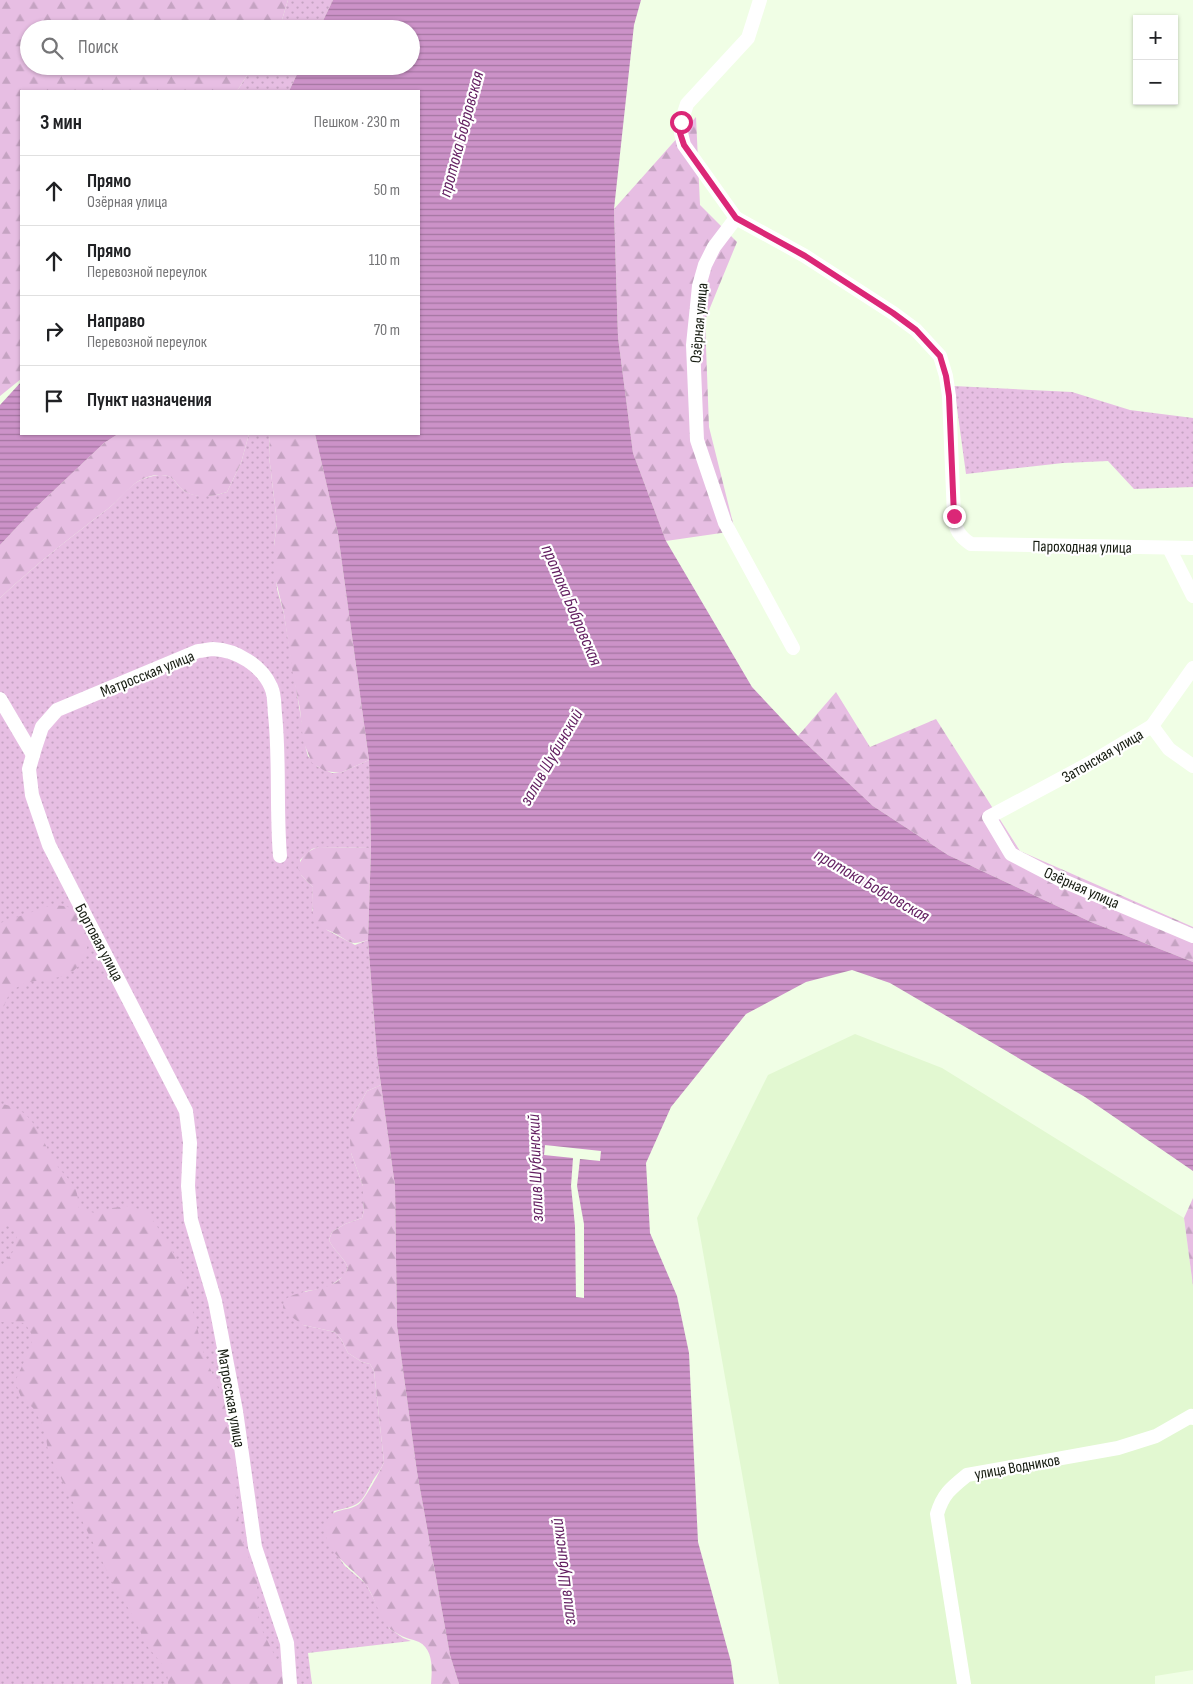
<!DOCTYPE html>
<html lang="ru">
<meta charset="utf-8">
<style>
:root{--surface:#fff;--page:#f6f6f6;--text:#202124;--muted:#757577;--line:#e0e0e0}
body{margin:0;font-family:"Sofia Sans Condensed",sans-serif;background:var(--page);color:var(--text)}
.controls{position:absolute;right:15px;top:15px;display:grid;overflow:hidden;border-radius:0px;box-shadow:0 1px 4px #0004}
.controls button{width:45px;height:45px;display:grid;place-items:center;padding:0;border:0;border-bottom:1px solid var(--line);background:var(--surface);color:var(--text);font:25px sans-serif}
.stop{position:absolute;width:15px;height:15px;margin:-11px;border:4px solid #db2777;border-radius:50%;background:#fff}
.stop.end{background:#db2777;border-color:#fff;box-shadow:0 1px 5px #0008}
.list{margin:0;padding:0;list-style:none}
h2{display:flex;justify-content:space-between;align-items:center;height:65px;margin:0;padding:0 20px;font-size:21px}
h2 small{font-size:16px;font-weight:400;color:var(--muted)}
.list li{display:grid;grid-template-columns:32px 1fr auto;gap:15px;align-items:center;box-sizing:border-box;height:70px;padding:0 20px;border-top:1px solid var(--line)}
.list b{display:block;font-size:19px;white-space:nowrap}
.list p{margin:0;font-size:16px;white-space:nowrap;color:var(--muted)}
.list em{font-size:16px;font-style:normal;color:var(--muted)}
.icon{flex:none;width:28px;height:28px;fill:none;stroke:currentColor;stroke-width:2;stroke-linecap:round;stroke-linejoin:round}
.map{position:relative;flex:none;width:1193px;height:1684px;overflow:hidden}
.search{position:absolute;background:var(--surface);box-shadow:0 1px 4px #0004;left:20px;top:20px;width:400px;height:55px;display:flex;align-items:center;gap:12px;box-sizing:border-box;padding:0 18px;border-radius:28px;color:var(--muted);font-size:19px}
.panel{position:absolute;background:var(--surface);box-shadow:0 1px 4px #0004;left:20px;top:90px;width:400px;height:345px;border-radius:0px}
.map>svg:first-child{display:block}
.built{fill:#e2f8d1}
.green{fill:url(#green-dots)}
.forest{fill:url(#forest-firs)}
.water{fill:url(#water-rules)}
.pier{fill:#f0fee5}
.lines{fill:none;stroke-linecap:round;stroke-linejoin:round}
.minor{stroke:#fff;stroke-width:14}
.route{stroke:#db2777;stroke-width:6}
.labels{text-anchor:middle;stroke-width:4.5;stroke-linejoin:round;paint-order:stroke}
.street-label{font-size:16px;fill:#151b10;stroke:#fff}
.water-label{font-size:18px;font-style:italic;fill:#621e60;stroke:#fff}
</style>
<div class="map">
<svg width="1193" height="1684" viewBox="0 0 1193 1684">
<defs>
<pattern id="green-dots" width="8" height="8" patternUnits="userSpaceOnUse" patternTransform="scale(1.25)"><rect width="8" height="8" fill="#e7bee3"/><path d="M2 2h.1M6 6h.1" fill="none" stroke="#c5a3c2" stroke-width="1.8" stroke-linecap="round"/></pattern>
<pattern id="forest-firs" width="22" height="20" patternUnits="userSpaceOnUse" patternTransform="scale(1.25)"><rect width="22" height="20" fill="#e7bee3"/><path d="M5 1l3.5 6h-7zM16 11l3.5 6h-7z" fill="#c5a3c2"/></pattern>
<pattern id="water-rules" width="6" height="5" patternUnits="userSpaceOnUse" patternTransform="scale(1.25)"><rect width="6" height="5" fill="#cc92c8"/><path d="M0 2.5h6" fill="none" stroke="#a476a1"/></pattern>
</defs>
<rect width="100%" height="100%" fill="#f0fee5"/>
<!-- built -->
<polygon class="built" points="855,1034 942,1068 1184,1218 1193,1286 1193,1670 1155,1676 1155,1684 779,1684 697,1218 768,1075"/>
<!-- green -->
<g class="green">
<polygon points="288,0 333,0 319,29 277,29 281,23"/>
<polygon points="253,66 301,66 289,91 237,91"/>
<polygon points="954,386 1072,392 1130,410 1193,418 1193,487 1134,489 1108,461 1063,463 966,474"/>
<path d="M249,434H270L269,456L277,522L274,546L277,589L284,614L306,749L308,756L318,767L332,773H340L369,760L371,848L319,847L312,849L300,860L301,875L313,887L312,910L327,930L355,945L368,940L377,1056L381,1085L367,1091L351,1119V1153L363,1186V1202L364,1210L362,1218L345,1224L332,1232L329,1240C334,1251 344,1257 348,1268L344,1276L330,1286L322,1289L306,1291L299,1295L291,1296L303,1325L335,1332L341,1339L348,1353L362,1362L370,1364L374,1371L384,1462C381,1470 376,1475 372,1482C360,1505 360,1505 334,1511L326,1535L329,1543L345,1566L366,1584L389,1628L403,1638L411,1641L308,1653L312,1684H0V598C34,566 72,536 109,508C119,500 126,489 137,482C144,478 151,476 159,475C176,474 175,486 186,492C197,498 216,496 227,492L241,463Z"/>
</g>
<!-- forest -->
<g class="forest">
<polygon points="0,0 288,0 281,23 277,29 29,29 29,66 253,66 237,91 21,91 21,379 0,396"/>
<polygon points="696,117 700,205 737,242 705,320 709,427 735,531 666,541 633,453 618,337 614,209"/>
<path d="M118,434H249L241,463L227,492C216,496 198,499 186,492C175,486 176,474 159,475C151,475 144,478 137,482C127,489 119,500 109,508C72,536 34,566 0,598V545L31,512L104,443Z"/>
<polygon points="270,434 315,434 338,534 369,760 340,773 325,771 312,763 303,741 300,709 293,675 284,614 274,573 274,546 277,522 269,456"/>
<polygon points="836,692 870,747 936,719 1020,851 1193,927 1193,962 1091,922 948,855 873,806 798,736"/>
<path d="M319,847L371,848L368,940C349,946 351,942 336,934C333,932 329,931 325,929C309,920 312,903 313,887L301,875L298,868C301,857 308,850 319,847Z"/>
<path d="M52,905C69,906 78,907 85,924C92,941 86,966 68,974C54,980 37,979 23,984C19,986 14,989 10,992L4,1006L0,1007V923Z"/>
<path d="M381,1085L395,1186L397,1326L417,1472L450,1655L459,1684H431C432,1670 434,1650 419,1642C412,1639 404,1638 398,1634C395,1632 391,1630 388,1627C379,1615 375,1599 367,1586C356,1569 320,1551 326,1525C330,1506 346,1513 359,1504C365,1499 381,1470 384,1462L374,1371L370,1364L362,1362L348,1353L341,1339L335,1332L303,1325L289,1315L283,1308L284,1300C303,1286 336,1295 348,1268C344,1257 334,1251 329,1240L332,1232L345,1224L362,1218L364,1210L363,1202V1186L351,1153L349,1127L351,1119L367,1091Z"/>
<path d="M0,1104C32,1107 39,1134 53,1159C58,1169 68,1177 74,1186C78,1192 78,1202 79,1209L95,1213L112,1208L129,1206L145,1211L155,1223L173,1252L180,1267L186,1284L203,1351L223,1400L233,1431L236,1501L240,1533L257,1581L258,1616L263,1632L278,1662L286,1684H168L167,1670L147,1646L133,1616L114,1585L48,1452L46,1437L41,1422L33,1408L21,1397L15,1382C21,1367 29,1353 33,1337L25,1323L0,1322V1268L15,1249L17,1234L6,1224L0,1225Z"/>
<polygon points="1193,1198 1193,1286 1184,1218"/>
</g>
<!-- water -->
<g class="water">
<polygon points="333,0 641,0 634,25 614,209 618,337 633,453 666,541 752,687 798,736 873,806 948,855 1091,922 1193,962 1193,1171 1085,1097 890,983 852,970 806,982 746,1014 671,1107 646,1163 650,1233 677,1296 689,1353 698,1542 731,1662 734,1684 459,1684 450,1655 417,1472 397,1326 395,1186 377,1056 368,940 371,848 369,760 338,534 315,434 419,434 419,91 289,91 301,66 411,66 411,29 319,29"/>
<polygon points="21,382 21,434 118,434 104,443 31,512 0,545 0,405"/>
</g>
<!-- pier -->
<polygon class="pier" points="545,1145 601,1151 600,1161 580,1159 577,1186 584,1224 584,1298 576,1297 575,1226 571,1186 573,1158 544,1155"/>
<g class="lines">
<!-- minor -->
<g class="minor">
<polyline points="760,0 748,38 687,104 681,122 681,133 684,145 736,218 714,247 705,265 699,286 693,345 697,440 725,523 793,648"/>
<path d="M736,218L805,256L893,313L916,330L940,356L946,376L949,396L954,516C955,530 960,537 971,544L1193,548"/>
<polyline points="1169,548 1193,596"/>
<polyline points="1193,668 1152,726 1090,763 989,817 1011,854 1061,880 1193,936"/>
<polyline points="0,699 33,755"/>
<polyline points="1152,726 1169,749 1193,766"/>
<path d="M280,856C276,809 280,761 275,714C274,706 275,695 271,687C262,666 237,650 213,649C209,649 203,651 198,651L57,710L42,727L35,748L29,769L32,795L49,845L186,1111L190,1143L188,1186L191,1220L215,1301L236,1411L255,1547L287,1643L290,1684"/>
<path d="M964,1684L937,1514C943,1494 951,1488 967,1475L1118,1448L1156,1436L1191,1416L1193,1418"/>
</g>
</g>
<g class="lines">
<!-- route -->
<polyline class="route" points="681,122 680,133 684,145 736,218 805,256 893,313 916,330 940,356 946,376 949,396 954,516"/>
</g>
<g class="labels">
<!-- street labels -->
<g class="street-label">
<text transform="translate(698 323) rotate(-85)" y="6">Озёрная улица</text>
<text transform="translate(1082 546) rotate(1)" y="6">Пароходная улица</text>
<text transform="translate(147 673) rotate(-22)" y="6">Матросская улица</text>
<text transform="translate(1102 755) rotate(-30)" y="6">Затонская улица</text>
<text transform="translate(1082 887) rotate(24)" y="6">Озёрная улица</text>
<text transform="translate(100 942) rotate(62)" y="6">Бортовая улица</text>
<text transform="translate(232 1398) rotate(80)" y="6">Матросская улица</text>
<text transform="translate(1017 1466) rotate(-10)" y="6">улица Водников</text>
</g>
<!-- water labels -->
<g class="water-label">
<text transform="translate(461 134) rotate(-75)" y="6">протока Бобровская</text>
<text transform="translate(572 605) rotate(67)" y="6">протока Бобровская</text>
<text transform="translate(551 757) rotate(-60)" y="6">залив Шубинский</text>
<text transform="translate(872 885) rotate(30)" y="6">протока Бобровская</text>
<text transform="translate(535 1168) rotate(-92)" y="6">залив Шубинский</text>
<text transform="translate(563 1572) rotate(-97)" y="6">залив Шубинский</text>
</g>
</g>
</svg>
<div class="controls">
<button>+</button>
<button>−</button>
</div>
<div class="stop" style="left:681px;top:122px"></div>
<div class="stop end" style="left:954px;top:516px"></div>
<div class="search"><svg class="icon" aria-label="search" viewBox="0 0 24 24"><circle cx="10" cy="10" r="6"/><path d="M15 15l6 6"/></svg>Поиск</div>
<section class="panel">
<h2>3 мин<small>Пешком · 230 m</small></h2>
<ul class="list">
<li><svg class="icon" aria-label="ahead" viewBox="0 0 24 24"><path d="M12 20V5M6 11l6-6 6 6"/></svg><div><b>Прямо</b><p>Озёрная улица</p></div><em>50 m</em></li>
<li><svg class="icon" aria-label="ahead" viewBox="0 0 24 24"><path d="M12 20V5M6 11l6-6 6 6"/></svg><div><b>Прямо</b><p>Перевозной переулок</p></div><em>110 m</em></li>
<li><svg class="icon" aria-label="right" viewBox="0 0 24 24"><path d="M7 20v-9h11M14 6l5 5-5 5"/></svg><div><b>Направо</b><p>Перевозной переулок</p></div><em>70 m</em></li>
<li><svg class="icon" aria-label="arrive" viewBox="0 0 24 24"><path d="M6 21V4h12l-3 4 3 4H6"/></svg><div><b>Пункт назначения</b></div></li>
</ul>
</section>
</div>
